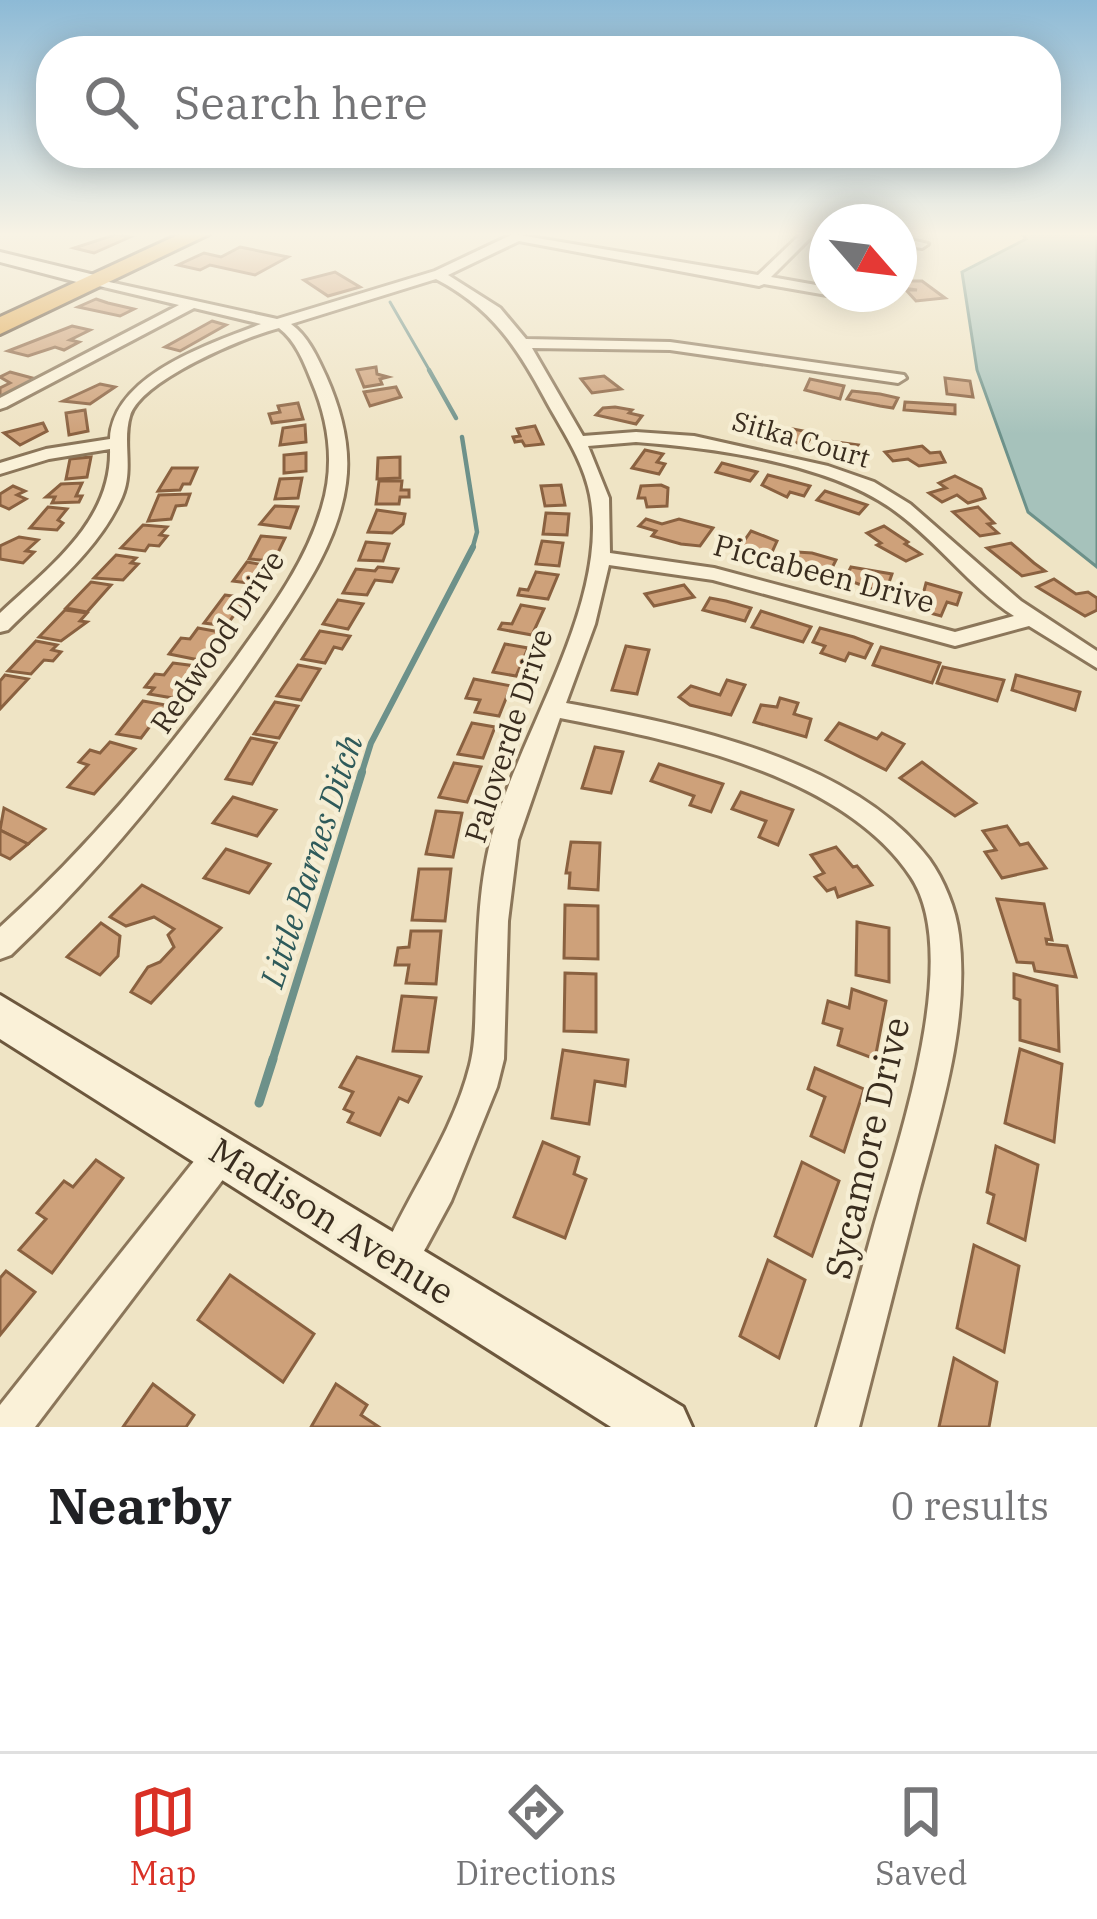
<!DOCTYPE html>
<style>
:root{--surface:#fff;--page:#f2f2f2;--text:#202124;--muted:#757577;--line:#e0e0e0;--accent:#d93025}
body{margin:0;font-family:"IBM Plex Serif",serif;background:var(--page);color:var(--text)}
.compass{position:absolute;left:809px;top:204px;width:108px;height:108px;border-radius:50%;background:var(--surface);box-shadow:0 6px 30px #0003;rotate:118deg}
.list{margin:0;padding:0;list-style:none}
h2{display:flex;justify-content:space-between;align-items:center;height:156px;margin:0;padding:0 48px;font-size:51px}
h2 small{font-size:39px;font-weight:400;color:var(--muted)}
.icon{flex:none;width:66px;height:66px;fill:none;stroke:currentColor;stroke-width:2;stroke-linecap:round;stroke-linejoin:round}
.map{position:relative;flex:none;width:1097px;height:1427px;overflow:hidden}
.search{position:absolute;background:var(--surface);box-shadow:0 6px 30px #0003;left:36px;right:36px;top:36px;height:132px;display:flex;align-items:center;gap:30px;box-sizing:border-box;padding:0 42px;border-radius:48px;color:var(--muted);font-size:45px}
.sheet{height:324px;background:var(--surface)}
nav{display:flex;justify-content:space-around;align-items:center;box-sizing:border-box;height:168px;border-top:3px solid var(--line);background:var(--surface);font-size:33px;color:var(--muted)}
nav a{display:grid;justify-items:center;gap:6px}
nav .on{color:var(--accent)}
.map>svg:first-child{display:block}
.water{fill:#a6c2bb;stroke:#6d918a;stroke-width:3}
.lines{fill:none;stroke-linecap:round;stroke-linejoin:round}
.stream-far4{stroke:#6d918a;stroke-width:3}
.stream-far3{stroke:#6d918a;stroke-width:4.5}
.stream-far2{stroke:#6d918a;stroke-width:6}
.stream-far1{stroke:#6d918a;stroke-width:8}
.stream{stroke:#6d918a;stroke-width:9}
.building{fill:#cea17a;stroke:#8a6140;stroke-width:3}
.street-casing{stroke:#8b765a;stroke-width:6}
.secondary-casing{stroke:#6c573d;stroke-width:6}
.highway-casing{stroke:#58442e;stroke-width:6}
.street{fill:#faf1d8;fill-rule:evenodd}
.secondary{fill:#faf1d8;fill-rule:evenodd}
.highway{fill:#e0a954;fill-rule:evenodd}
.labels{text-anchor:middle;stroke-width:9;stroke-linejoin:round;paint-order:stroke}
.far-street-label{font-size:27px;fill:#3a2d1f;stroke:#f6eed4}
.street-label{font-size:30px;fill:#3a2d1f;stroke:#f6eed4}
.water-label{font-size:33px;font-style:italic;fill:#2e5a5a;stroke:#f6eed4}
.near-street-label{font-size:36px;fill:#3a2d1f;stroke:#f6eed4}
</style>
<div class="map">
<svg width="1097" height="1427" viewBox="0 0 1097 1427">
<rect width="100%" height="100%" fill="#efe4c5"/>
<!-- water -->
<polygon class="water" points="1022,234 1097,234 1097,567 1028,512 977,370 962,272 1026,239"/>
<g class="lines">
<!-- stream-far4 -->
<polyline class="stream-far4" points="390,302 431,373"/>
<!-- stream-far3 -->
<g class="stream-far3">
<polyline points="429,370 456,418"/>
<polyline points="462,437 477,532 472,550"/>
</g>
<!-- stream-far2 -->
<polyline class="stream-far2" points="361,775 371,743 473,547"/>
<!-- stream-far1 -->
<polyline class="stream-far1" points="272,1062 362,772"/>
<!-- stream -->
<polyline class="stream" points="259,1103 273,1059"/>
</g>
<!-- building -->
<g class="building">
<polygon points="117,234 130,237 94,253 74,248"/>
<polygon points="240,247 288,257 255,275 210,265 200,270 178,265 204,253 221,257"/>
<polygon points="335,272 360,287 328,296 304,280"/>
<polygon points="899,281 922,281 945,298 916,301 906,290 917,290 903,288"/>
<polygon points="96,299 108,303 134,309 120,316 78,307"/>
<polygon points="212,321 226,325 180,351 165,347"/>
<polygon points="72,326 90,330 70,340 79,342 64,350 55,347 28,356 8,351"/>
<polygon points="376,367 377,374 388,377 380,379 382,384 364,387 357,370"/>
<polygon points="10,372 36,379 0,398 0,388 10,383 0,377"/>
<polygon points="604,376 621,389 592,393 581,379"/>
<polygon points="945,378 970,381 973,397 947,394"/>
<polygon points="810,379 844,386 840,399 805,390"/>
<polygon points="100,384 115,387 90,404 63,401"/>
<polygon points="396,387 401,397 370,406 364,392"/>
<polygon points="852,391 880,394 898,398 893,408 880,406 847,399"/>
<polygon points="905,402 955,405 955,414 904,410"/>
<polygon points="298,403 303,419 272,423 269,414 280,412 278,406"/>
<polygon points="615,407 632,410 629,413 642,416 636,424 596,415 603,408"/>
<polygon points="85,410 88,431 69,435 66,413"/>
<polygon points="43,423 47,431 20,445 4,433"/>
<polygon points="305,425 306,442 280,445 283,428"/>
<polygon points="535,426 543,444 525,446 522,441 515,442 513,437 520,436 517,429"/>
<polygon points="778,429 793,429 814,433 806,445 773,437"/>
<polygon points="829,441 858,445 856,448 868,452 863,460 822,449"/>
<polygon points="922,446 930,453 940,452 945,462 919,466 908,459 893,461 885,452"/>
<polygon points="645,450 663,454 657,462 665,464 659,474 632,468"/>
<polygon points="306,453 306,471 284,473 284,455"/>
<polygon points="91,457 87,477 66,479 70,459"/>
<polygon points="400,457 400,478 377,479 378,458"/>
<polygon points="722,463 757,472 750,481 716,472"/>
<polygon points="172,468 197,468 190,484 183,484 180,490 158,491"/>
<polygon points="768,475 795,482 810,486 804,496 790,492 787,497 762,485"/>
<polygon points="955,476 981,489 985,498 968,503 957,495 942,502 929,493 946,488 939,483"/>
<polygon points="302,478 298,498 275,499 280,479"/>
<polygon points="379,481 402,481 401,490 409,490 409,497 400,497 399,504 376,504"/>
<polygon points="82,483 76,496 82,496 79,502 52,503 55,497 46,497 61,484"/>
<polygon points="561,485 565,505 545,506 541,486"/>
<polygon points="661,485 668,488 667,506 647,507 645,498 638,498 641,486"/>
<polygon points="13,486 25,491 17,495 26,499 9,509 0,505 0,494"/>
<polygon points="825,491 867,505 859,514 817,500"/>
<polygon points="190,494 186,505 176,506 171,519 148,521 159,495"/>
<polygon points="275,506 298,507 290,528 260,524"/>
<polygon points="48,507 67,509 58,520 63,523 57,530 30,528"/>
<polygon points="978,507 994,523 988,524 998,533 980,536 953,512"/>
<polygon points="377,510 405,514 403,524 392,533 368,532"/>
<polygon points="546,513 569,514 567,535 543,534"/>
<polygon points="646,519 662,524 679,519 713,528 700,546 681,544 652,536 656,531 639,526"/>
<polygon points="143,525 167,527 160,535 167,536 159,546 149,545 145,551 121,548"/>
<polygon points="884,526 908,542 905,544 921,554 906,561 877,545 881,543 867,533"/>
<polygon points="751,531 777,541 768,561 723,548 731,537 744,541"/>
<polygon points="261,536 285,538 274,561 249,559"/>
<polygon points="19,537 38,540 26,551 34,552 23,563 0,559 0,546"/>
<polygon points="542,541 563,543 559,566 536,564"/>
<polygon points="366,542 389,544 383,561 359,560"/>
<polygon points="1011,543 1034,563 1045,571 1022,576 987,548"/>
<polygon points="797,552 812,553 836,560 827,578 787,567"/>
<polygon points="116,555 136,558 131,563 138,564 123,580 94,578"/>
<polygon points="247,562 270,566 256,584 233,581"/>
<polygon points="378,567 398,569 392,582 375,580 367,595 343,593 356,569 375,571"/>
<polygon points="851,567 892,574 885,594 845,579"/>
<polygon points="536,572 558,575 548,599 518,595 520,589 528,590"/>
<polygon points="1054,579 1076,594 1088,592 1097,598 1097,610 1085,616 1037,587"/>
<polygon points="91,582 111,585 87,612 66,608"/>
<polygon points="926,583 961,593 957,605 947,602 941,616 919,610"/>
<polygon points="684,585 694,597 654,606 645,594"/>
<polygon points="225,595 247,598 226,626 204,623"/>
<polygon points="710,598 726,601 751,608 745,621 703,610"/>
<polygon points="338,600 363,604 348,629 323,624"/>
<polygon points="521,605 544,609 532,635 499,629 502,623 512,624"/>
<polygon points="65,610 87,613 80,621 87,622 61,641 39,637"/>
<polygon points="761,611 783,618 811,627 803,642 752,627"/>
<polygon points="198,628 220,632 199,660 169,654 181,638 190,639"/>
<polygon points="820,628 854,637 872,644 865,658 849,653 845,661 821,653 825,646 813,642"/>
<polygon points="320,631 350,636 342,649 334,647 325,663 302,659"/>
<polygon points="36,641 57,645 52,650 61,652 53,661 44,660 31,674 8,671"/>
<polygon points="505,644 528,648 516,676 493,672"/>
<polygon points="626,646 649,650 637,694 612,690"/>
<polygon points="881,647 940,663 932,683 873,665"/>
<polygon points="173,663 196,666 173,698 149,694 154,688 145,687 155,674 164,675"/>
<polygon points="298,665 320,669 301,700 277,696"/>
<polygon points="943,667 1004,680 997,701 937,683"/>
<polygon points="5,675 28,679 0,709 0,681"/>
<polygon points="1016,675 1080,692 1075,710 1012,690"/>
<polygon points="474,679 511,686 499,716 475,712 480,700 466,698"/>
<polygon points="727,680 745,685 731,715 690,705 679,697 691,686 720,695"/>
<polygon points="780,698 798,703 794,714 811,719 806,737 754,722 761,705 777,707"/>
<polygon points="143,701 166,705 141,738 117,734"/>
<polygon points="275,702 298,706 279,738 254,734"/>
<polygon points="472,723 495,727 483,758 458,754"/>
<polygon points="839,723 877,739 882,733 904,744 886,770 826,740"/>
<polygon points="251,738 276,743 252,784 226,779"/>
<polygon points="110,742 135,749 94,794 68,787 88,765 79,762 90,750 100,753"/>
<polygon points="595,747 623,752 611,793 582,788"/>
<polygon points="922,762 976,803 955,816 900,778"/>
<polygon points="454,763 481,767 467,802 439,797"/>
<polygon points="659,764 723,784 711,812 690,805 694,796 651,781"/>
<polygon points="741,792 793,810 778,845 759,837 766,821 732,809"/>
<polygon points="233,797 276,810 257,836 213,823"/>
<polygon points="4,808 45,829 28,844 0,830"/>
<polygon points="436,811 462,813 453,857 426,854"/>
<polygon points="1007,826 1020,845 1028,843 1046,868 1002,878 985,852 996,850 983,831"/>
<polygon points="0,830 28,844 10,859 0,854"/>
<polygon points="571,842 600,843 598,890 569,888 570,873 566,873"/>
<polygon points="836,847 853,867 857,866 872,885 838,897 835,888 827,891 815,877 824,873 811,855"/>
<polygon points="226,849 270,864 249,893 204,878"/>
<polygon points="419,869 451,869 445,921 412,920"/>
<polygon points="142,885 221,928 151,1003 131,992 148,967 160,962 174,947 168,935 174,929 154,917 126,926 110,917"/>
<polygon points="997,899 1044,904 1052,940 1046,939 1047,944 1067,946 1076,977 1035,971 1033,963 1017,962"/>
<polygon points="565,905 598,906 598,959 564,958"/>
<polygon points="857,922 889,928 889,982 856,975"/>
<polygon points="101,923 120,936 118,956 100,975 67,957"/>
<polygon points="411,931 441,931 436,984 406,983 409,965 395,965 398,948 409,947"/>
<polygon points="565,973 596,974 596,1032 564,1031"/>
<polygon points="1014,974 1057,986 1059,1051 1020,1040 1020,1000 1014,998"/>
<polygon points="852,989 886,1001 875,1059 838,1045 842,1029 823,1023 828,1001 849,1008"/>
<polygon points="402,996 436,998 428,1052 393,1051"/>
<polygon points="1020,1049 1062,1064 1054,1142 1005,1123"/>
<polygon points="563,1050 628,1060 625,1086 595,1081 589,1124 552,1118"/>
<polygon points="357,1057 421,1077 408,1102 399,1098 380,1135 348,1122 353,1113 344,1109 353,1092 340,1087"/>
<polygon points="815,1068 864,1089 844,1152 811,1136 825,1097 808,1089"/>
<polygon points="543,1142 579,1157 574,1174 586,1179 565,1238 514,1217"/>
<polygon points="996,1146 1038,1165 1025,1240 988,1223 994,1195 987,1192"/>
<polygon points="96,1160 123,1178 52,1273 19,1250 46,1219 37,1213 64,1181 73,1187"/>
<polygon points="802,1162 839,1181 812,1256 775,1236"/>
<polygon points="974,1245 1019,1266 1004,1352 957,1328"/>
<polygon points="768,1260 805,1280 779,1358 740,1336"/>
<polygon points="6,1271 35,1292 0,1335 0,1278"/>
<polygon points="230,1275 314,1334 283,1382 198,1320"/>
<polygon points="954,1358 997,1382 989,1427 939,1427"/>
<polygon points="153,1384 194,1415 186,1427 123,1427"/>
<polygon points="336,1384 367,1405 361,1415 379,1427 311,1427"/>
</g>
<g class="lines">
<defs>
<g id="street">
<path d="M513,234L758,275L801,234H814L771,277L827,287V294H831L827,295L764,284L759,286L519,241L448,275L500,308L526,339L670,342L904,375L906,378L898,383L670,350L532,348L583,436L636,432L694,436L828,466L874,482L910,504L1021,601L1097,651V668L1029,626L955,646L713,580L609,565L595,624L566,703C683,724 853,759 929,859C944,880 956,909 959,935C970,1021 940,1114 918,1196C898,1273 879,1350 859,1427H817C836,1362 854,1298 872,1233C896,1147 964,957 911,877C843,774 673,740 560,718L518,840L508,921L504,1059L497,1087L451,1201L411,1275L398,1281L385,1275L379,1262C407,1194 452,1137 470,1065C476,1042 475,1016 476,993C478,942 478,889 491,839C517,735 611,603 590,495C583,459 561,429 544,397C516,345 490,307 436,279L291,324C308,336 317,357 326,376C341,410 351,446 346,483C338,544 300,596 267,646C192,758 109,862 11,955L0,959V927C89,847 165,755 236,658C269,612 306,563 322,507C335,465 329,422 312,382C304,362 296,341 279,328C244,337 141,380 130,416C122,442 134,469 122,497C99,550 48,590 8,630L0,632V613C49,567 112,522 110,449L49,459L0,474V463L46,449L110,439C113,375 209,344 261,324L194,308L6,407L0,409V398L179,305L91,284V278L277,319L435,271ZM636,442C716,448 829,463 895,511C938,542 970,587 1014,616L955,632L714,568L610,553L609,498L588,446Z"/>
<polygon points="899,237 928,244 922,248 899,245"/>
<polygon points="843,294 879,294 881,297 874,301"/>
<polygon points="222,1136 234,1141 239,1153 234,1165 35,1427 0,1427 0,1405 210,1141"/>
</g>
<g id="secondary">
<polygon points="0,252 103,277 105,281 96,287 0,262"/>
<polygon points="0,995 683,1407 692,1427 611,1427 0,1039"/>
</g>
<polygon id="highway" points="180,234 209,234 0,334 0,317"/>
</defs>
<!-- street casing -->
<use href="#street" class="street-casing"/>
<!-- secondary casing -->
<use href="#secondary" class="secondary-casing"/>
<!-- highway casing -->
<use href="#highway" class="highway-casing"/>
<!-- street -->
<use href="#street" class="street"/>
<!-- secondary -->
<use href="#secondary" class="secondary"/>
<!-- highway -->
<use href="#highway" class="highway"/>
</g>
<!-- sky -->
<linearGradient id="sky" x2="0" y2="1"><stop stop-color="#8dbad6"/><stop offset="0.54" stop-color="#f8f3e5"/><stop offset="1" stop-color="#f8f3e5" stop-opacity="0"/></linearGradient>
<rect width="1097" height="434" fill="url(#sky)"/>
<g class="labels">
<!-- far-street labels -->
<g class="far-street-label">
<text transform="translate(801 440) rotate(16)" y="9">Sitka Court</text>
</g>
<!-- street labels -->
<g class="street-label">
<text transform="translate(824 574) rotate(15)" y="10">Piccabeen Drive</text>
<text transform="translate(218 642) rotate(-56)" y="10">Redwood Drive</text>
<text transform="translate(509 736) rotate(-72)" y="10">Paloverde Drive</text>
</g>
<!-- water labels -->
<g class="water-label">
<text transform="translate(311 861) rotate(-72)" y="12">Little Barnes Ditch</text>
</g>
<!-- near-street labels -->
<g class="near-street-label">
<text transform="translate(867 1148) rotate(-77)" y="13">Sycamore Drive</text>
<text transform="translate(332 1221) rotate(32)" y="13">Madison Avenue</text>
</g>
</g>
</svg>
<svg class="compass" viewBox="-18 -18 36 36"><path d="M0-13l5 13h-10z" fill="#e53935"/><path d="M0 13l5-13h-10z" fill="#757577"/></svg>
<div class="search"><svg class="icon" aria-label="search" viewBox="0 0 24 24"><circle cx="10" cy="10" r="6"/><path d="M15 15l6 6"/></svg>Search here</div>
</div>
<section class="sheet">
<h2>Nearby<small>0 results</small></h2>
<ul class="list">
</ul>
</section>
<nav>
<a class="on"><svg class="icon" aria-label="map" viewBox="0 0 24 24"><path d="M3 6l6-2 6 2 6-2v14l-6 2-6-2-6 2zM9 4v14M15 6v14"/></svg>Map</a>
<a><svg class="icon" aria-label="directions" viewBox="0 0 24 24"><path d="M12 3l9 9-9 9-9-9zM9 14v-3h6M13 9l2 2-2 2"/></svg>Directions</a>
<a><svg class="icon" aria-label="saved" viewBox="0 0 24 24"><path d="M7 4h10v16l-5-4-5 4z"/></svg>Saved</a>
</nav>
